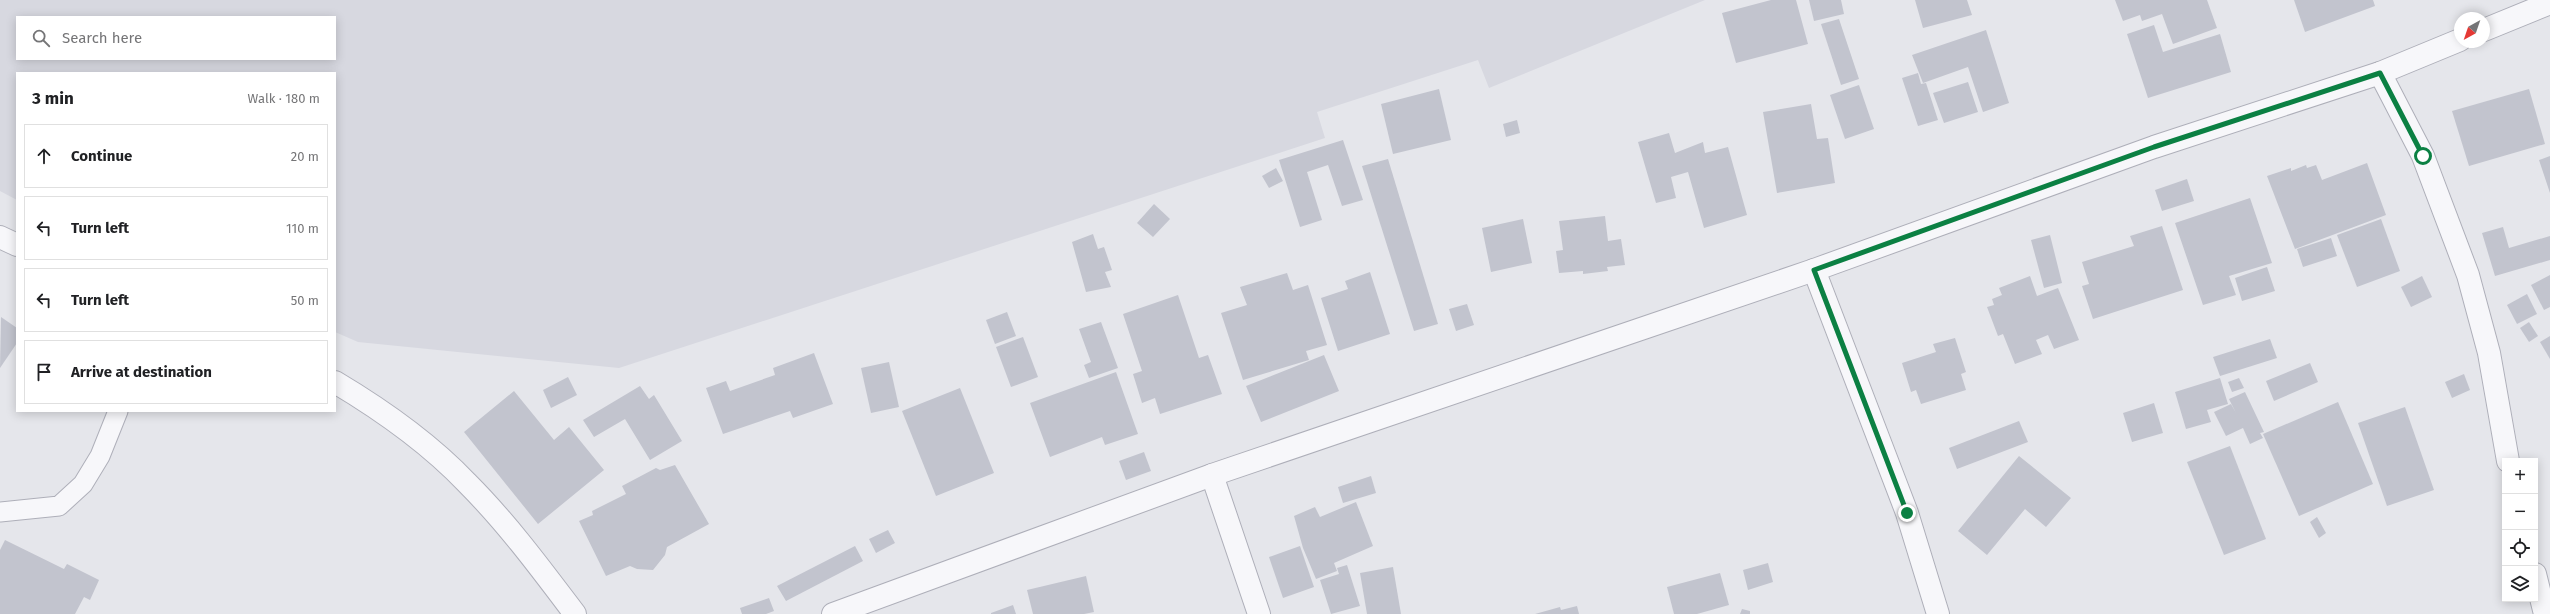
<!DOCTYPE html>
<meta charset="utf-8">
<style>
:root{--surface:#fff;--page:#f2f2f2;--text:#202124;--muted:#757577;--line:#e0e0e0}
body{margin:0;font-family:"Fira Sans",sans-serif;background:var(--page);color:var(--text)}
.controls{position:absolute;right:12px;bottom:12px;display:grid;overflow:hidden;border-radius:0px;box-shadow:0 2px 10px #0003}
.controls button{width:36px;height:36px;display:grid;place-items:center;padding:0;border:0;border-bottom:1px solid var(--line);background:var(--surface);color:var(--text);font:20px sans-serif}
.compass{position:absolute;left:2454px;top:12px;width:36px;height:36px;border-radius:50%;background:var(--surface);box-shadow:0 2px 10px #0003;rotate:220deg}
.stop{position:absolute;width:12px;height:12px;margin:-9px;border:3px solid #0b8043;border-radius:50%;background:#fff}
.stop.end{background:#0b8043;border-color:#fff;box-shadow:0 1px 4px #0008}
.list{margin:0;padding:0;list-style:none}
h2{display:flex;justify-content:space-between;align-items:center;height:52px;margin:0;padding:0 16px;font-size:17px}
h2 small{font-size:13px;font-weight:400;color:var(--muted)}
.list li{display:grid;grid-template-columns:26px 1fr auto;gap:12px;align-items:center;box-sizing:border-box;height:64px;margin:0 8px 8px;padding:0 8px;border:1px solid var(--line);border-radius:0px}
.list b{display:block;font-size:15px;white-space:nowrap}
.list em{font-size:13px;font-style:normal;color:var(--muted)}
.icon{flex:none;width:22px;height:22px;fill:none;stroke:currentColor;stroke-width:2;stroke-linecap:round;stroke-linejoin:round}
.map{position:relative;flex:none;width:2550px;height:614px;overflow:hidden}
.search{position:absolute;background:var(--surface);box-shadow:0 2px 10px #0003;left:16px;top:16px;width:320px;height:44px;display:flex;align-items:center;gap:10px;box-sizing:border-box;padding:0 14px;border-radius:0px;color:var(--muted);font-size:15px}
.panel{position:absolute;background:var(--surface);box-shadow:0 2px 10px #0003;left:16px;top:72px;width:320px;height:340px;border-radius:0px}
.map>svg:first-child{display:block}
.built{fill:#d7d8e0;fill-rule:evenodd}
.building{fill:#c2c4ce}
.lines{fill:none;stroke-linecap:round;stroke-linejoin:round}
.lane-casing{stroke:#aeafb9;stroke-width:21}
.street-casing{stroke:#aeafb9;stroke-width:24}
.lane{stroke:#f7f7fa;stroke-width:19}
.street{stroke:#f7f7fa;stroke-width:22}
.route{stroke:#0b8043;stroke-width:5}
</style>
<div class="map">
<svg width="2550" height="614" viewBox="0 0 2550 614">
<rect width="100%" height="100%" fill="#e5e6eb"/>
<!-- built -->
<path class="built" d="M0,0H1705L1489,88L1478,60L1317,112L1325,138L619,368L358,342L335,332V73H17V200L0,191ZM17,17H335V59H17Z"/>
<!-- building -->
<g class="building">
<polygon points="1771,0 1796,0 1808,44 1736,63 1722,13"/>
<polygon points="1809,0 1841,0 1844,14 1814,21"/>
<polygon points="1915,0 1967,0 1972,15 1923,28"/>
<polygon points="2115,0 2207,0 2217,28 2173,44 2162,14 2142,21 2140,15 2123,21"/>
<polygon points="2294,0 2373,0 2375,6 2305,32"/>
<polygon points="1839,19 1859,79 1841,85 1821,24"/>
<polygon points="2154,25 2163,52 2220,34 2231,72 2148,98 2127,34"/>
<polygon points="1986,30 2009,103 1983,112 1968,67 1923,83 1912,55"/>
<polygon points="1918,73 1921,84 1926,83 1938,120 1918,126 1902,78"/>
<polygon points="1968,82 1978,112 1944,123 1933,93"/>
<polygon points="1859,85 1874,129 1845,139 1830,95"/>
<polygon points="1439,89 1451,140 1393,154 1381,104"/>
<polygon points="2529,89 2545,144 2469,166 2452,111"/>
<polygon points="1811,104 1817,139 1828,138 1835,183 1777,193 1763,112"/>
<polygon points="1517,120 1520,133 1506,137 1503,124"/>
<polygon points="1669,133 1675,153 1703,142 1705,153 1728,147 1747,215 1704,228 1688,172 1671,177 1676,198 1656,203 1638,142"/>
<polygon points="1343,140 1363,200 1342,206 1328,165 1307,172 1322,220 1300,227 1279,160"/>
<polygon points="2550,156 2550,193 2539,160"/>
<polygon points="1388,159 1438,324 1414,331 1362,166"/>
<polygon points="2367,163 2386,215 2295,249 2267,176 2291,168 2291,171 2306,165 2307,168 2316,165 2322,180"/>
<polygon points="1276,168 1283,181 1269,188 1262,176"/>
<polygon points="2187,179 2194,201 2162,211 2155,190"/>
<polygon points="2250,198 2272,263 2229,276 2236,295 2203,305 2175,223"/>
<polygon points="1154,204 1170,219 1153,237 1137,223"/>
<polygon points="1605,216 1608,241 1621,239 1625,265 1607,267 1608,271 1583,274 1583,271 1559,273 1556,251 1563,250 1559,221"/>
<polygon points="1523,219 1532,263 1491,272 1482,228"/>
<polygon points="2381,219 2400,271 2357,287 2337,235"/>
<polygon points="2162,226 2183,290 2093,319 2082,286 2089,284 2082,262 2134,246 2130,236"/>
<polygon points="2503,227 2509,248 2550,236 2550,260 2495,276 2482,233"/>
<polygon points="1093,234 1098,249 1104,247 1112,270 1105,272 1111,287 1086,292 1072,242"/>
<polygon points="2050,235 2062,283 2044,288 2031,240"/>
<polygon points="2331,238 2337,256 2303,267 2297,249"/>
<polygon points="2267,267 2275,291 2242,301 2235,278"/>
<polygon points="1370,272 1390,334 1338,351 1321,298 1348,289 1345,281"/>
<polygon points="1287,273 1293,290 1308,285 1327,345 1306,351 1309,360 1243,380 1221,313 1247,305 1240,287"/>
<polygon points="2550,275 2550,307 2544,310 2531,285"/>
<polygon points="2030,276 2037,296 2058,288 2079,340 2054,349 2048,335 2036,340 2042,354 2015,364 2003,334 1998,336 1987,307 1994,305 1992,299 2002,295 1999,288"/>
<polygon points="2422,276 2432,297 2411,307 2401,287"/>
<polygon points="2527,294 2537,314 2517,324 2507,305"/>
<polygon points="1178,295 1199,358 1208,355 1222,394 1160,414 1155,398 1142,403 1133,374 1142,371 1123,314"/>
<polygon points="1467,304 1474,325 1456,331 1449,309"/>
<polygon points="1007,312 1016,336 995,344 986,320"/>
<polygon points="1,317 17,328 17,343 0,368"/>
<polygon points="1101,322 1118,368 1089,378 1084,365 1091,362 1079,329"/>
<polygon points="2529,322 2538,336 2529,342 2520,328"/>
<polygon points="2550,336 2550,359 2540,342"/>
<polygon points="1023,337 1038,377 1011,387 996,347"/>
<polygon points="1955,338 1966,372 1961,374 1966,390 1921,404 1916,390 1911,392 1902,363 1936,352 1933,344"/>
<polygon points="2270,339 2277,358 2220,376 2213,357"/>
<polygon points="814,353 833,404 793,418 790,411 723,434 706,388 726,381 730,391 775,375 773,368"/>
<polygon points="1324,355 1339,391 1261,422 1246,386"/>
<polygon points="889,362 899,407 871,413 861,368"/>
<polygon points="2310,363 2318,382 2274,401 2266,381"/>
<polygon points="1116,372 1138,434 1105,445 1102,437 1050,457 1030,403"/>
<polygon points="2464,374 2470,390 2452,398 2445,382"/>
<polygon points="568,377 577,395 551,408 543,390"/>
<polygon points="2220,378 2228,404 2207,410 2211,422 2186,429 2175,392"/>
<polygon points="2239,378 2244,388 2232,392 2228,382"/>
<polygon points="640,386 649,399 654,395 682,441 650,460 625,419 594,437 583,420"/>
<polygon points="960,388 994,473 936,496 902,411"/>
<polygon points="514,391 554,440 569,427 604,470 538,524 464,432"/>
<polygon points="2245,392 2264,432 2260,433 2263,438 2250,444 2243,428 2226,436 2214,412 2231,404 2236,413 2229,399"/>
<polygon points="2338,402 2373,484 2299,516 2263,434"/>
<polygon points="2154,403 2163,433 2132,442 2123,413"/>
<polygon points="2405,407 2434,490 2387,506 2358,423"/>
<polygon points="2019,421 2028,442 1957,469 1949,448"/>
<polygon points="2230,446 2266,539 2224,555 2187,462"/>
<polygon points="1144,452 1151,471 1126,480 1119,461"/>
<polygon points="2019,456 2071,498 2046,527 2025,509 1987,555 1958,531"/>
<polygon points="675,465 709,524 667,547 665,555 653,570 637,569 630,566 606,576 579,521 593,515 592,511 626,494 622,486 656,468 660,470"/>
<polygon points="1371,476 1376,493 1343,503 1338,487"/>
<polygon points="1356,502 1373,546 1334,563 1337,571 1316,579 1303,548 1294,516 1315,507 1320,517"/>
<polygon points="2317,517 2326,533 2319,538 2310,522"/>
<polygon points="888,530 895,543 876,553 869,539"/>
<polygon points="5,540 64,569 67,564 99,580 90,600 84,597 75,614 0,614 0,550"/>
<polygon points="855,546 863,561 786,601 777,586"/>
<polygon points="1300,546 1314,587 1283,598 1269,557"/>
<polygon points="1768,563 1773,582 1748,590 1743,570"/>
<polygon points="1347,565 1360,606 1331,614 1320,580 1339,574 1337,568"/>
<polygon points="1393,567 1401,614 1367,614 1360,573"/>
<polygon points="1720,573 1729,605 1697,614 1674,614 1667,587"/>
<polygon points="1086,576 1094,612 1084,614 1033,614 1027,590"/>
<polygon points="769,598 774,611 766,614 742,614 740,608"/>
<polygon points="1013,605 1016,614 991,614 991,613"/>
<polygon points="1577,606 1579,614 1535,614 1560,607 1561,610"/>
<polygon points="1742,609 1750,611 1750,614 1740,614"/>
</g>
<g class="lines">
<defs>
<polyline id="lane" points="0,512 59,506 83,484 100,456 118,411"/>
<g id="street">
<polyline points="2484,30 2550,3"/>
<polyline points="2380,73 2423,156 2468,275 2489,353 2508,461"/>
<polyline points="0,237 17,245"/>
<polyline points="1814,270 1907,513 1938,614"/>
<path d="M335,382C382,410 429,443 467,483C507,523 541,569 575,614"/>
<polyline points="1212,475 1259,614"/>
<polyline points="2535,574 2545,614"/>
<polyline points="833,614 1212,475 1814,270 2154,147 2380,73 2460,40"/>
</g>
</defs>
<!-- lane casing -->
<use href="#lane" class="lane-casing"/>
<!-- street casing -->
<use href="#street" class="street-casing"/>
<!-- lane -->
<use href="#lane" class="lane"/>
<!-- street -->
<use href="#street" class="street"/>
</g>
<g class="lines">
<!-- route -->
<polyline class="route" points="1907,513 1814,270 2154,147 2380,73 2423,156"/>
</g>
</svg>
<div class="controls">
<button>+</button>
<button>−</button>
<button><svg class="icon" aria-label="locate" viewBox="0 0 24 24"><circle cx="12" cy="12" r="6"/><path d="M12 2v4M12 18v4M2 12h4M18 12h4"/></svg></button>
<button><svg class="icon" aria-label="layers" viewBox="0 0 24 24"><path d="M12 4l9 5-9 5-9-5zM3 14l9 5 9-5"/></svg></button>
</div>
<svg class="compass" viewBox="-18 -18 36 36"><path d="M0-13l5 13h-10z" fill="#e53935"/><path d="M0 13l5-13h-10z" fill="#757577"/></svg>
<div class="stop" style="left:2423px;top:156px"></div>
<div class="stop end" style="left:1907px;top:513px"></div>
<div class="search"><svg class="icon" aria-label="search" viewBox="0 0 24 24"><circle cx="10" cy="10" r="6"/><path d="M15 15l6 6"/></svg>Search here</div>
<section class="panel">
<h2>3 min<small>Walk · 180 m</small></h2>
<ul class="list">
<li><svg class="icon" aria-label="ahead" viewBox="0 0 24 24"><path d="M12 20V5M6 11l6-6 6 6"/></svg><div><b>Continue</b></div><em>20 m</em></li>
<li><svg class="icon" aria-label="left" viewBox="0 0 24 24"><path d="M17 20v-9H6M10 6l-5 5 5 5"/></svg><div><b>Turn left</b></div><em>110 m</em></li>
<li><svg class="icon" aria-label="left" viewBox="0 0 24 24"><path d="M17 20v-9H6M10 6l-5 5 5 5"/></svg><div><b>Turn left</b></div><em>50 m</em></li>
<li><svg class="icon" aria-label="arrive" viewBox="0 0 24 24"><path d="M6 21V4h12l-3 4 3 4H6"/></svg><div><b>Arrive at destination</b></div></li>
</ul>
</section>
</div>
